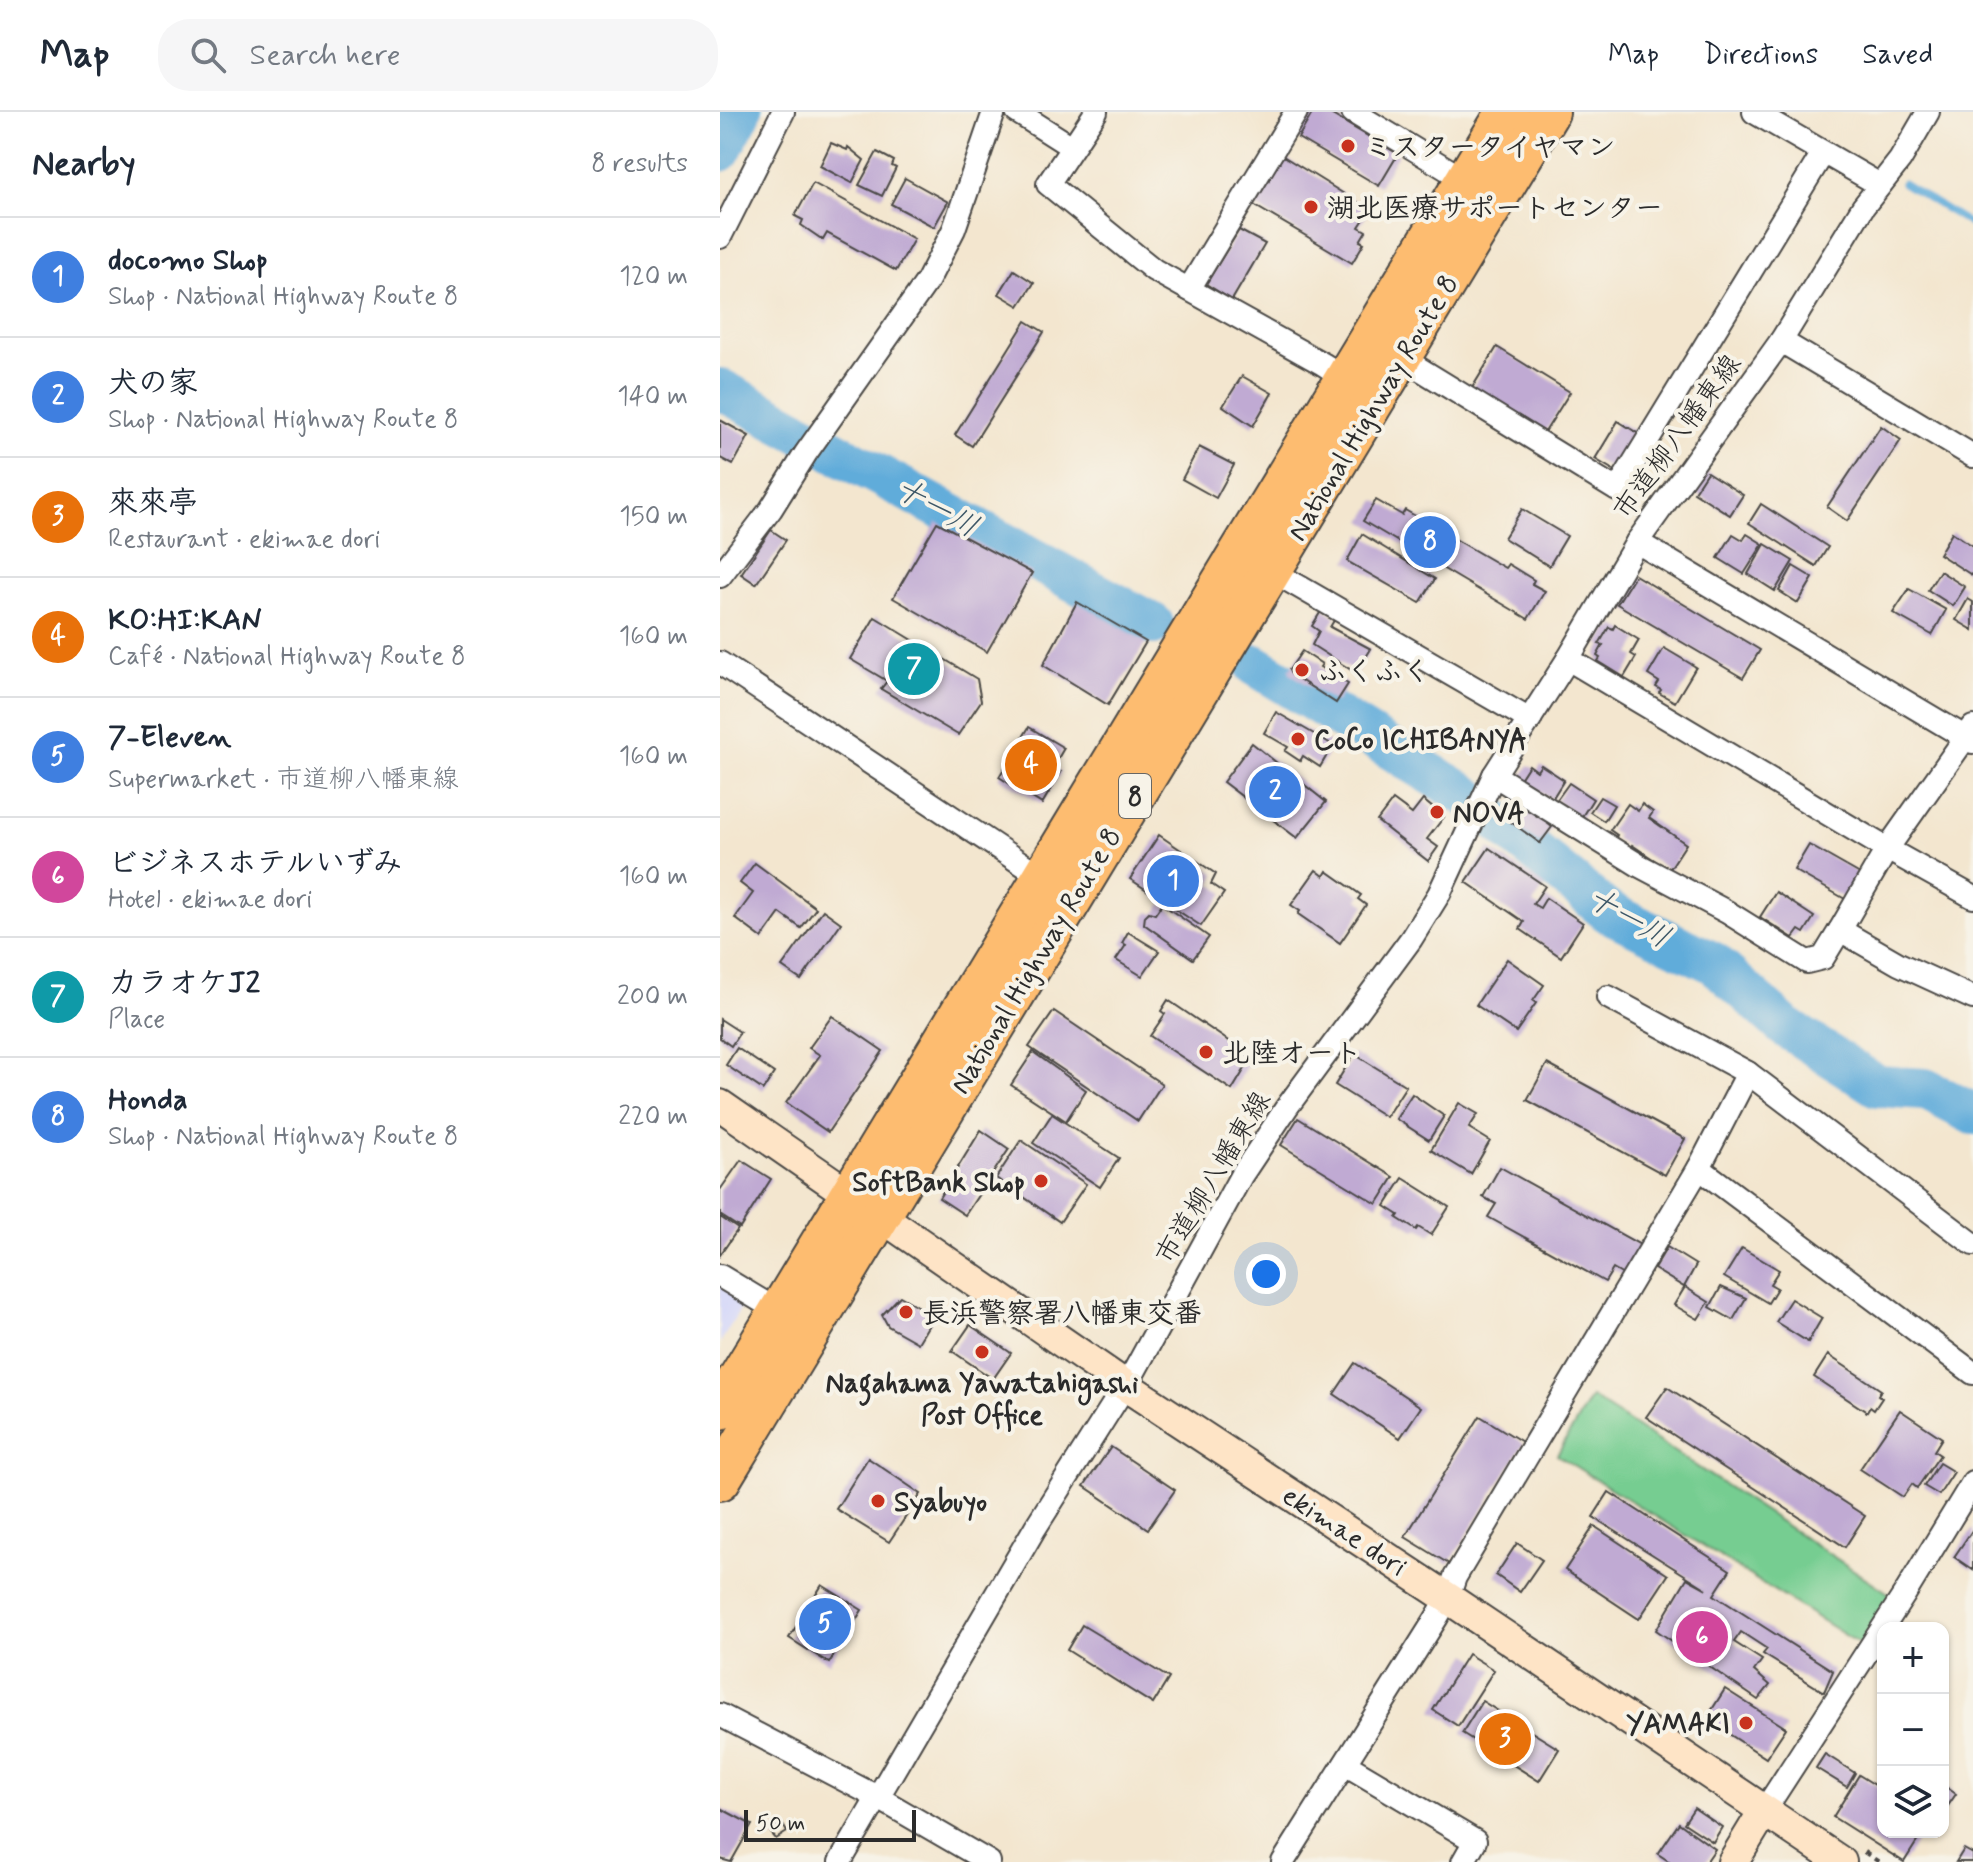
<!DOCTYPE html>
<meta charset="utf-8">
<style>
:root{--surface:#fff;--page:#f6f6f7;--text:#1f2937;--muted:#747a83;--line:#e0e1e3;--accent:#d93025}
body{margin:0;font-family:Mynerve,"Klee One",sans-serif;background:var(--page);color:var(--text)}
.controls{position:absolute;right:24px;bottom:24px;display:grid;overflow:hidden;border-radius:16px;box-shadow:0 2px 6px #0004}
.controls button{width:72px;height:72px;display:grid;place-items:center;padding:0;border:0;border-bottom:2px solid var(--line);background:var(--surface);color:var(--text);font:40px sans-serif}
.scale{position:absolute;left:24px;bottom:20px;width:172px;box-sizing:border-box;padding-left:8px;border:4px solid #2b2b2b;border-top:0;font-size:22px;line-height:28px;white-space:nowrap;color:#2b2b2b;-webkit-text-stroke:6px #f7f3e8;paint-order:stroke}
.you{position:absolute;left:546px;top:1162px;width:28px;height:28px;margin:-20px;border:6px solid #fff;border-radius:50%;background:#1a73e8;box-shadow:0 0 0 12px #1a73e833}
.badge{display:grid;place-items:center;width:52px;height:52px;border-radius:50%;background:var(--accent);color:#fff;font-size:26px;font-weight:700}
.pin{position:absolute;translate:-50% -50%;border:4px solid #fff;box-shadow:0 2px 8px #0006}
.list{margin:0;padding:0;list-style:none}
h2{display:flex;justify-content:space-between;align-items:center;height:104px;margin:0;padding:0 32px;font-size:34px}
h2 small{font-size:26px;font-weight:400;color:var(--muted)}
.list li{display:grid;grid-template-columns:52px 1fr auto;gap:24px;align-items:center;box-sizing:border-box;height:120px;padding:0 32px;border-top:2px solid var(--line)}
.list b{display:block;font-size:30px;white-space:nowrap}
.list p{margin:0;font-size:26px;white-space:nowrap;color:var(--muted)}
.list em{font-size:26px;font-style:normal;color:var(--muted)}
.icon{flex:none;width:44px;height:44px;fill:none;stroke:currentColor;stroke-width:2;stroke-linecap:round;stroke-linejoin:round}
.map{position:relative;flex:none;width:1253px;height:1750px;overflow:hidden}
header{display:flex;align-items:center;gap:48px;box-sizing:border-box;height:112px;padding:0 40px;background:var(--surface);border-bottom:2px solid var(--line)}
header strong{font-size:38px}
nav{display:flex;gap:44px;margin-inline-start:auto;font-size:28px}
.search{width:560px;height:72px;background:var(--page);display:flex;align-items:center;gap:20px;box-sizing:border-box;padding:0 28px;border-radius:32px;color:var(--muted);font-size:30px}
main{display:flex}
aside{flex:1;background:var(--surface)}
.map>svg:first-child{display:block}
.built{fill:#d5d8f9}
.green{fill:#76cd91;stroke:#507c5e;stroke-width:2}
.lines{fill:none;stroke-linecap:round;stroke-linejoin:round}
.stream{stroke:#61acda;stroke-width:7}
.river{stroke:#61acda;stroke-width:42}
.building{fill:#c0aad3}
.street-casing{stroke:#494744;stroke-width:26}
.secondary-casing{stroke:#494744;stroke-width:34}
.highway-casing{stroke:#494744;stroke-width:44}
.path{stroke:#494744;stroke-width:4;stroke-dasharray:6 6;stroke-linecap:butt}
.street{stroke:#fff;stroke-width:22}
.secondary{stroke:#fee4c6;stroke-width:30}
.highway{stroke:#fdbc70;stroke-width:40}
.poi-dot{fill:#c8321e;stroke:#f7f3e8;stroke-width:3}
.labels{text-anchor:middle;stroke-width:8;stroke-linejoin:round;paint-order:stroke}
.shield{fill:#f7f3e8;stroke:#686764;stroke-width:2}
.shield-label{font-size:26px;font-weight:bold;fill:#2b2b2b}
.poi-label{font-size:28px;font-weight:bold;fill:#2b2b2b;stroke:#f7f3e8;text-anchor:start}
.street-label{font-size:28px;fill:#2b2b2b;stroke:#f7f3e8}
.water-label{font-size:30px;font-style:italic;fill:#3e5868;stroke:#f7f3e8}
</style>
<header>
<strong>Map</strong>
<div class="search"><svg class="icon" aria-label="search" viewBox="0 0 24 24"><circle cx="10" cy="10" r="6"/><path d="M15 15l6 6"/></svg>Search here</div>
<nav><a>Map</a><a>Directions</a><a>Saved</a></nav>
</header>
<main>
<aside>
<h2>Nearby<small>8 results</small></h2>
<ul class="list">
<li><span class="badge" style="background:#3f7fe0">1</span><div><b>docomo Shop</b><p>Shop · National Highway Route 8</p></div><em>120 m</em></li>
<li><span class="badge" style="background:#3f7fe0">2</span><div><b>犬の家</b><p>Shop · National Highway Route 8</p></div><em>140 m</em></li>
<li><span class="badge" style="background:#e8710a">3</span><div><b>來來亭</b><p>Restaurant · ekimae dori</p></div><em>150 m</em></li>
<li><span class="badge" style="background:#e8710a">4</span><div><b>KO:HI:KAN</b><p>Café · National Highway Route 8</p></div><em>160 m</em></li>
<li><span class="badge" style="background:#3f7fe0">5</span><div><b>7-Eleven</b><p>Supermarket · 市道柳八幡東線</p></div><em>160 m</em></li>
<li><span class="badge" style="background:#d1479c">6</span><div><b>ビジネスホテルいずみ</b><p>Hotel · ekimae dori</p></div><em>160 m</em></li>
<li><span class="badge" style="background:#0f9aa8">7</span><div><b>カラオケJ2</b><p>Place</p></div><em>200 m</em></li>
<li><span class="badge" style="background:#3f7fe0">8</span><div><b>Honda</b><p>Shop · National Highway Route 8</p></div><em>220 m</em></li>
</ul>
</aside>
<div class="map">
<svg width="1253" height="1750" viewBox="0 0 1253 1750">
<rect width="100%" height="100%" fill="#f7f3e8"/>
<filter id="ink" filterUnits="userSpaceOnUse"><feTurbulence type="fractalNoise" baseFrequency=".0125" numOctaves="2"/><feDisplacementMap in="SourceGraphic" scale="16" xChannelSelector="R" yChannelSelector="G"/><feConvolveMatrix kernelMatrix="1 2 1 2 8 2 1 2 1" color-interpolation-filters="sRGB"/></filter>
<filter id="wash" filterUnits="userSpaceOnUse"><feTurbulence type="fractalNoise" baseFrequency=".006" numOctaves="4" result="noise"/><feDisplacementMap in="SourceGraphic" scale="32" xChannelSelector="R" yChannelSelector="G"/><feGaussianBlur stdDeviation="1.8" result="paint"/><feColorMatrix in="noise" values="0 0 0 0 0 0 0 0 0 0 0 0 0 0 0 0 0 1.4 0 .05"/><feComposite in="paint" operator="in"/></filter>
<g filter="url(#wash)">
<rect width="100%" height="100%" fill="#f3e6cf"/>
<!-- built -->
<polygon class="built" points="0,1172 26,1188 0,1231"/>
<!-- green -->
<polygon class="green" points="871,1285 1176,1486 1141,1533 837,1343"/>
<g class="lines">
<!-- stream -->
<polyline class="stream" points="1183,71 1253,114"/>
<!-- river -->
<g class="river">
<polyline points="0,39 21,0"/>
<polyline points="0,277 433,512"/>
<polyline points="535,553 747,684 888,800 994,851 1064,914 1157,974 1205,977 1253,1002"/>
</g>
</g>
<g id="blocks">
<!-- building -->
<g class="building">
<polygon points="593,0 607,0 678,42 659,74 578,26"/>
<polygon points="111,31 127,38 128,35 144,48 132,71 100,54"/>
<polygon points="157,40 174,49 172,54 176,56 162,84 139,73"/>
<polygon points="563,44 650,98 639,115 646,119 640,129 644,131 632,151 532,92"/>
<polygon points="185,66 228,90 214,115 171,92"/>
<polygon points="93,71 194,127 176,159 107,121 103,128 81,113 83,108 75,104"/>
<polygon points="519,118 545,132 512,188 486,172"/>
<polygon points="294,158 314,171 299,194 279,182"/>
<polygon points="306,209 324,220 252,334 235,323"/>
<polygon points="777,235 850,280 825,320 752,276"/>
<polygon points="522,264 552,281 533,314 503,294"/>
<polygon points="0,308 29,324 13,353 0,346"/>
<polygon points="898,309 919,322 895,359 875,347"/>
<polygon points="1161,314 1181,328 1127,409 1107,395"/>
<polygon points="479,335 514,353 496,386 462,367"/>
<polygon points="987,360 1023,383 1010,403 974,380"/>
<polygon points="656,388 682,403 685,398 785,456 788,452 814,468 812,472 825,479 808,507 643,409"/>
<polygon points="1041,392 1108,435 1096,454 1029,411"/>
<polygon points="802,397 847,424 829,454 784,426"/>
<polygon points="217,410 312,461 267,540 173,486"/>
<polygon points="51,418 66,428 36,472 21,462"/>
<polygon points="1232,420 1253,434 1253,464 1219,442"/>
<polygon points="642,422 715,467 700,491 627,449"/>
<polygon points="1013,422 1023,428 1027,422 1043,432 1024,462 998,446"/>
<polygon points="1045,432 1073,449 1055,479 1028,462"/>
<polygon points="1073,454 1093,466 1078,491 1059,479"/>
<polygon points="1220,459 1245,475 1233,494 1208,478"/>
<polygon points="915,463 1040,538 1023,566 897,492"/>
<polygon points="1189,477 1226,498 1212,523 1173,501"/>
<polygon points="1248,487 1253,490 1253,518 1236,508"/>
<polygon points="357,490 426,530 388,593 323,553"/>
<polygon points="603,496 616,505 610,515 651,537 636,561 592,533 599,519 592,514"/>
<polygon points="155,505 257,567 261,589 238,623 161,577 167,569 130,547"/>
<polygon points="895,513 919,528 911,542 916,545 904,565 878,549 880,546 877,544 883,533 879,532 889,515 893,517"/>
<polygon points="944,536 976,555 955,590 939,581 941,578 936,575 939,570 928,563"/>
<polygon points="582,539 602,552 600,555 628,572 616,591 571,562 569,558"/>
<polygon points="556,600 613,633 600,655 583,644 580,649 565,639 568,635 544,621"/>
<polygon points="309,615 344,636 333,655 341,660 322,692 279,665"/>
<polygon points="532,631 606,690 577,726 503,670"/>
<polygon points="809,653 817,659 821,653 844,668 832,687 800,667"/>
<polygon points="849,671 873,687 861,706 836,689"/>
<polygon points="880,685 894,693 884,709 870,700"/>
<polygon points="798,686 830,710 828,712 832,715 820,731 784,705"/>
<polygon points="673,688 692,702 703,688 724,705 707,727 718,735 708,749 657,709"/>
<polygon points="908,692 918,699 922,692 933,700 929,706 966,732 949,758 912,733 910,736 895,726 897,723 890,718"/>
<polygon points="439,723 496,762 491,772 504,781 481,814 410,767"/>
<polygon points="1089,733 1140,762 1125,787 1074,758"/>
<polygon points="769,736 825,774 813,792 820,796 826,786 863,811 841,845 800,817 804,810 746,770"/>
<polygon points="35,751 96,796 81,816 60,801 42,826 15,806 33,781 20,771"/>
<polygon points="596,758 604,764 607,759 641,783 638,787 646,793 620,831 578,802 580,799 571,793"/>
<polygon points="1056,780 1094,805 1084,821 1079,818 1073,826 1040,805"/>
<polygon points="442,792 489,825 473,847 424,812 425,804 429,800 435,802"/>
<polygon points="103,798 121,811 81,868 62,855"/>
<polygon points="408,820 439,839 422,864 396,848 406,833 402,831"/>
<polygon points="787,847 824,873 813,889 816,891 796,920 756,893"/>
<polygon points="448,888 532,945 512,978 430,924 445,902 441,899"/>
<polygon points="334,899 442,972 418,1009 309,935"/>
<polygon points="112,904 163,939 108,1020 66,991 100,943 89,936"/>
<polygon points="0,907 20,920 11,934 0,926"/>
<polygon points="17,936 54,961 43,978 6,953"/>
<polygon points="313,940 366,978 346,1009 291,973"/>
<polygon points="634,942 686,974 666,1005 615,973"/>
<polygon points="827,952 965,1027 945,1063 807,988"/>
<polygon points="692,982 724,1004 709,1028 676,1007"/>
<polygon points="739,991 758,1002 749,1016 770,1029 751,1062 711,1038"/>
<polygon points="332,1002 399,1046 380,1075 313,1031"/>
<polygon points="578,1006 674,1065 657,1092 561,1033"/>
<polygon points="261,1018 289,1037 245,1103 219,1086"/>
<polygon points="301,1028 366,1072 340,1110 276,1066"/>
<polygon points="21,1048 51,1067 20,1116 0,1103 0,1078"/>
<polygon points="780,1055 922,1134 905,1164 893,1157 885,1170 768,1105 776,1092 763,1085"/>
<polygon points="683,1066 729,1095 711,1123 698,1115 696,1118 677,1106 679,1103 665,1094"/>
<polygon points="0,1105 18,1117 0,1143"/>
<polygon points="947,1135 976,1153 964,1175 934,1157"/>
<polygon points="1022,1136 1059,1158 1050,1172 1057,1176 1048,1191 1004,1165"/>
<polygon points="965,1175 989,1190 978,1207 954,1193"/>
<polygon points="1001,1175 1026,1186 1013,1208 990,1195"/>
<polygon points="180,1184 214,1204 198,1231 168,1214 162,1203"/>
<polygon points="1071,1187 1102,1206 1088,1230 1056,1210"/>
<polygon points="250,1213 291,1241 273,1267 232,1239"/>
<polygon points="1108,1243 1161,1278 1158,1283 1162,1286 1154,1298 1150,1295 1147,1300 1094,1265"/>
<polygon points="635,1251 701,1295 680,1326 614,1282"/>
<polygon points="947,1275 1145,1404 1125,1435 926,1305"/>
<polygon points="1180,1298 1222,1326 1214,1339 1220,1343 1197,1376 1192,1372 1183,1385 1140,1357"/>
<polygon points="760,1304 804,1331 729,1452 685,1425"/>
<polygon points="391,1335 455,1378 428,1417 364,1374"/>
<polygon points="148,1346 201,1382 169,1430 116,1397"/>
<polygon points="1219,1351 1234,1360 1219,1383 1204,1374"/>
<polygon points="889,1380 1010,1458 994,1483 1113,1559 1104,1580 1043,1542 1047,1537 1021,1520 1014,1530 1042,1548 1034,1559 1050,1573 1038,1588 936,1518 967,1466 987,1477 873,1405"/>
<polygon points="874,1414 948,1463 919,1507 845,1458"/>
<polygon points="1253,1417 1253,1458 1234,1445"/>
<polygon points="797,1431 822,1448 800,1480 776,1463"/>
<polygon points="102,1473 142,1498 109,1551 69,1526"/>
<polygon points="362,1513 449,1566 433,1592 347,1538"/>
<polygon points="748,1542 774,1558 738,1614 713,1598"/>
<polygon points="1005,1577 1066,1616 1046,1646 986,1607"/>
<polygon points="762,1589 839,1637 819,1669 742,1621"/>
<polygon points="1105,1642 1135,1661 1127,1675 1096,1656"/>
<polygon points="1139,1663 1163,1678 1163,1720 1203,1720 1184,1750 1113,1705"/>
<polygon points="1223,1673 1236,1682 1223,1701"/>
<polygon points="0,1696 32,1713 11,1750 0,1747"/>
<polygon points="974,1696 1002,1715 993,1730 964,1711"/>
<polygon points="959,1711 995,1737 986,1750 950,1750 938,1742"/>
<polygon points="63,1713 67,1720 56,1727 51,1721"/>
<polygon points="1244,1737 1253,1742 1253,1750 1236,1750"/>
</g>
</g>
</g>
<g filter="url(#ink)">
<use href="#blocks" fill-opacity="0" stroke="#494744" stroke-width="2"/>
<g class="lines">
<defs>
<g id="street">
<polyline points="297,0 352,35"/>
<polyline points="376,0 328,72 434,158 603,252 625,266"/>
<polyline points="633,0 745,68"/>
<polyline points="1034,0 1160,73"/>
<polyline points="0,125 63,0"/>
<polyline points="469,177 576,0"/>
<polyline points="1061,229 1253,344"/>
<polyline points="682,246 897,378 1103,41"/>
<polyline points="917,430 1253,630"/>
<polyline points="552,459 810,608"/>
<polyline points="0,464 51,397 86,341 208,168 234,117 274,0"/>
<polyline points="848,547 1167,737 1253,785"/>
<polyline points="0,551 322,765"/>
<polyline points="774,663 920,754 1007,800 1087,850 1103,846 1120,818 1179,852 1253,886"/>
<polyline points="1120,818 1167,737 1253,615"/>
<polyline points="888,885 1028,961 979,1056 1253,1261"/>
<polyline points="1028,961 1253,1132"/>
<polyline points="0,1164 60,1200"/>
<polyline points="0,1603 157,1685 269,1750"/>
<polyline points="625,1652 755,1729 743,1750"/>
<polyline points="1044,1699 1184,1483 1253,1370"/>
<polyline points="120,1750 315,1416 415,1258 521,1064 567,995 691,827 719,782 774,663 848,547 917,430 1061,229 1143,95 1180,48 1208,0"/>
<polyline points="563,1750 717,1505 728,1486 735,1465 979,1056"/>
</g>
<g id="secondary">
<polyline points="0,993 406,1274 728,1486 1121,1750"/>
<polyline points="1013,1750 1044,1699"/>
</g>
<g id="highway">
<polyline points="0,1297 787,0"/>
<polyline points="0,1368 829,0"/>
</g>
</defs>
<!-- street casing -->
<use href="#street" class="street-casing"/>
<!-- secondary casing -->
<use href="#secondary" class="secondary-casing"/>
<!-- highway casing -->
<use href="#highway" class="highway-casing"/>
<!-- path -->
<polyline class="path" points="1144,1740 1159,1750"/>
<!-- street -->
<use href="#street" class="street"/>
<!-- secondary -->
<use href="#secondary" class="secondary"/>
<!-- highway -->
<use href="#highway" class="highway"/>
</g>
</g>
<!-- markers -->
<g class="poi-dot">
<circle cx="628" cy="34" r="8"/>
<circle cx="591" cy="95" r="8"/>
<circle cx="582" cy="558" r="8"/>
<circle cx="578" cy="627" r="8"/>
<circle cx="717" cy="700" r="8"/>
<circle cx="486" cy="940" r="8"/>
<circle cx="321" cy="1069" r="8"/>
<circle cx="186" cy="1200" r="8"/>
<circle cx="262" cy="1240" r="8"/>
<circle cx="158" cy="1389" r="8"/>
<circle cx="1026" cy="1611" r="8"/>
</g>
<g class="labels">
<!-- shield labels -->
<rect class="shield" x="399" y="662" width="32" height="44" rx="6"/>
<g class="shield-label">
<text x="415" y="693">8</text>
</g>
<!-- poi labels -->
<g class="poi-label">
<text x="644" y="44">ミスタータイヤマン</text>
<text x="607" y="105">湖北医療サポートセンター</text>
<text x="598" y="568">ふくふく</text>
<text x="594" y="637">CoCo ICHIBANYA</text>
<text x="733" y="710">NOVA</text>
<text x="502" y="950">北陸オート</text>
<text x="305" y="1079" text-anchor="end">SoftBank Shop</text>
<text x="202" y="1210">長浜警察署八幡東交番</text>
<text x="262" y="1280" text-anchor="middle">Nagahama Yawatahigashi<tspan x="262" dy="32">Post Office</tspan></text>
<text x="174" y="1399">Syabuyo</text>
<text x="1010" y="1621" text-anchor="end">YAMAKI</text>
</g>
<!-- street labels -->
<g class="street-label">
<text transform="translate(652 295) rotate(-59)" y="10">National Highway Route 8</text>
<text transform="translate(956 324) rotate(-54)" y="10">市道柳八幡東線</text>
<text transform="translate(315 848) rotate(-59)" y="10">National Highway Route 8</text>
<text transform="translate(492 1065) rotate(-59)" y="10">市道柳八幡東線</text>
<text transform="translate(625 1418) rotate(33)" y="10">ekimae dori</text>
</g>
<!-- water labels -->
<g class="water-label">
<text transform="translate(217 395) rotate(29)" y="10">十一川</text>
<text transform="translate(909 805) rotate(30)" y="10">十一川</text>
</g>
</g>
</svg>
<div class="controls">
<button>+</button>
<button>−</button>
<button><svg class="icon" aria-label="layers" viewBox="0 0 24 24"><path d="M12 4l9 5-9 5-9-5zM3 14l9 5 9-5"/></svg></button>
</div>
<div class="scale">50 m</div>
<div class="you"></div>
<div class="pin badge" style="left:453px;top:769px;background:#3f7fe0">1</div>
<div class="pin badge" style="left:555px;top:680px;background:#3f7fe0">2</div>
<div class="pin badge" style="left:785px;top:1627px;background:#e8710a">3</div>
<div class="pin badge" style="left:311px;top:653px;background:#e8710a">4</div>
<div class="pin badge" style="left:105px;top:1512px;background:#3f7fe0">5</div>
<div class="pin badge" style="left:982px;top:1525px;background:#d1479c">6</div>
<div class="pin badge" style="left:194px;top:557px;background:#0f9aa8">7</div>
<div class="pin badge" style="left:710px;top:430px;background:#3f7fe0">8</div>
</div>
</main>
